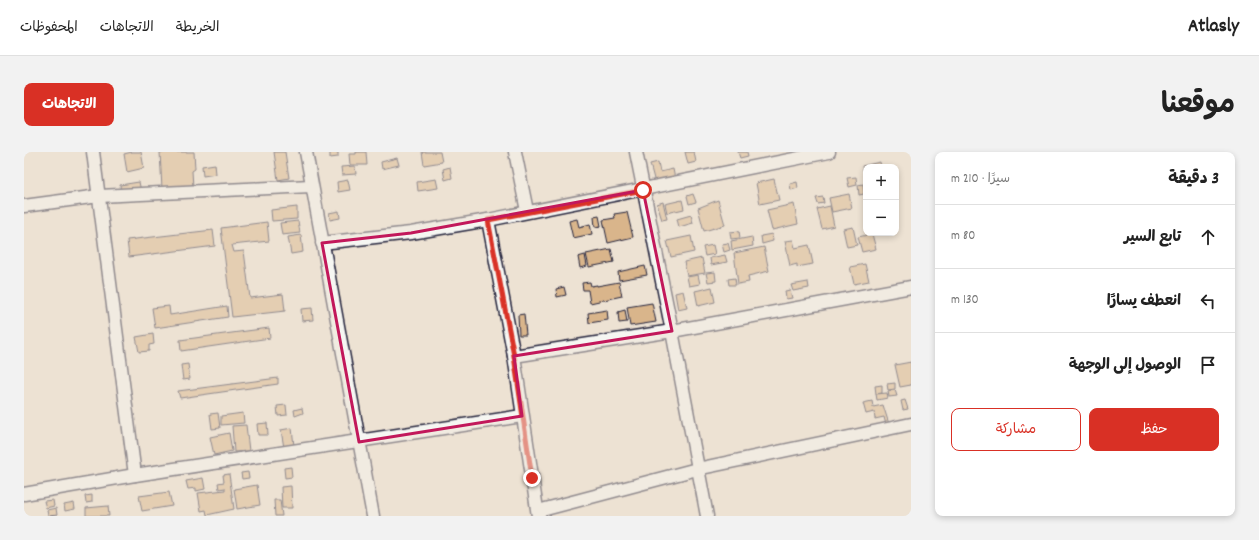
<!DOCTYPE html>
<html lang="ar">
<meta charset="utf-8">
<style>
:root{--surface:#fff;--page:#f2f2f2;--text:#222;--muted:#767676;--line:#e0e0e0;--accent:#d93025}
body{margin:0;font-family:Dekko,"Playpen Sans Arabic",sans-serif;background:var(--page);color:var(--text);direction:rtl}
.controls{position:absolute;right:12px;top:12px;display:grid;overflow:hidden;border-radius:8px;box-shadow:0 2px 6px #0003}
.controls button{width:36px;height:36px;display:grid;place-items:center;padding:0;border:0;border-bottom:1px solid var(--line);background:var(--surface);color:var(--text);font:20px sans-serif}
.stop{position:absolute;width:12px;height:12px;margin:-9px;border:3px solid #d93025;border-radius:50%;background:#fff}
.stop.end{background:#d93025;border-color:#fff;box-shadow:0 1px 4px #0008}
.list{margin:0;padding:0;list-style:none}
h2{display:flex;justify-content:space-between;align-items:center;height:52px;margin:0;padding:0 16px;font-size:17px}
h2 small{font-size:13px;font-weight:400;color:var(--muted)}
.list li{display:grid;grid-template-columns:26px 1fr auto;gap:12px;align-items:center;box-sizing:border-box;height:64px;padding:0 16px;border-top:1px solid var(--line)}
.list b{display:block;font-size:15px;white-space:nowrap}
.list em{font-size:13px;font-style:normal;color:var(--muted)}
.actions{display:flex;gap:8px;padding:12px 16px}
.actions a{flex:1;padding:9px 0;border:1px solid var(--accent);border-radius:8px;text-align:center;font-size:14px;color:var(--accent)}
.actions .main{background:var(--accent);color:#fff}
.icon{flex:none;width:22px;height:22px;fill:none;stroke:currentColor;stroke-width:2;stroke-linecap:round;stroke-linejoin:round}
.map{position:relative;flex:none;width:887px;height:364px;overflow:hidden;direction:ltr;border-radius:8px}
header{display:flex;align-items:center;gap:24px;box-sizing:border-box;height:56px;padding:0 20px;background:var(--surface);border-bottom:1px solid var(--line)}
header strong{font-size:19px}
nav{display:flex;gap:22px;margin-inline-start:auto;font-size:14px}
.intro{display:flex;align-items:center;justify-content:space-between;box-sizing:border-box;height:96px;padding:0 24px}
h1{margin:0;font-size:28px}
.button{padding:10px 18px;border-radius:8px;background:var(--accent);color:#fff;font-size:14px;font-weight:700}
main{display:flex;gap:24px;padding:0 24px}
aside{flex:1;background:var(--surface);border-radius:8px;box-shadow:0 2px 6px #0003}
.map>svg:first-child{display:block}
.building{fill:#d9b58b;stroke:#22223b}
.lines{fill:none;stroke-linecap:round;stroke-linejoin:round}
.minor-casing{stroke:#22223b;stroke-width:15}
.minor{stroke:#f6f6f2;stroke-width:12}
.route{stroke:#d93025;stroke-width:5}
.marked{fill:none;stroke:#c2185b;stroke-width:3;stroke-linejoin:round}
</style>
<header>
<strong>Atlasly</strong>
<nav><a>الخريطة</a><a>الاتجاهات</a><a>المحفوظات</a></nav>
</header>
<div class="intro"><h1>موقعنا</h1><a class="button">الاتجاهات</a></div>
<main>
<aside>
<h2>3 دقيقة<small>سيرًا · 210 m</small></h2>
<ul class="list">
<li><svg class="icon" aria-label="ahead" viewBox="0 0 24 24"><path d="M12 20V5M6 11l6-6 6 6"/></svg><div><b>تابع السير</b></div><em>80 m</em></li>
<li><svg class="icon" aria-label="left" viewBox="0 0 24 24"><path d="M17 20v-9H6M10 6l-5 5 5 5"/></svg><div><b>انعطف يسارًا</b></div><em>130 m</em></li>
<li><svg class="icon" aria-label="arrive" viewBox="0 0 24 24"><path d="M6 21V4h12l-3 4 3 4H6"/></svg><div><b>الوصول إلى الوجهة</b></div></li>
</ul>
<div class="actions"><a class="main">حفظ</a><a>مشاركة</a></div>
</aside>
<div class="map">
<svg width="887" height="364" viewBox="0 0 887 364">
<rect width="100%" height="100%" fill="#ede2d3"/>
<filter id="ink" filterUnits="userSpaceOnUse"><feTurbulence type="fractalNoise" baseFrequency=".025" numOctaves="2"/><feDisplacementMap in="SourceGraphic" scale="8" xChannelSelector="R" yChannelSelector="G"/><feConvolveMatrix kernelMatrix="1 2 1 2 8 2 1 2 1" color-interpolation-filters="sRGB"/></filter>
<g filter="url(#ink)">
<!-- building -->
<g class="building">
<polygon points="108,0 117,0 120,16 103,20 100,2"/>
<polygon points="136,0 170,0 171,17 168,19 169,35 138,37"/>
<polygon points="250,0 261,0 265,26 254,28"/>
<polygon points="306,0 314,0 314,5 306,6"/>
<polygon points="332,0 342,0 343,13 326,13 325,2 332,2"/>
<polygon points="398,0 416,0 418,10 400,13"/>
<polygon points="661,0 670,0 672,10 664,12"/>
<polygon points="714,0 723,0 724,4 716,6"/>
<polygon points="373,6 375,13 358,17 357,10"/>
<polygon points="634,10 636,20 649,17 651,27 631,31 626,12"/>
<polygon points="856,10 857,15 842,15 842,29 838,14"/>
<polygon points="191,12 192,22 179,24 178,14"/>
<polygon points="331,14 332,22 318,23 317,15"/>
<polygon points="426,15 428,26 421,28 419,17"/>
<polygon points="832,25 833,33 825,35 823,26"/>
<polygon points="412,27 414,36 394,39 393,30"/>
<polygon points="750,27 755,48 736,52 732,31"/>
<polygon points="324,28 326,38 314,40 313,30"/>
<polygon points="115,30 117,39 97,42 96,33"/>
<polygon points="773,30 774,36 767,38 766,32"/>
<polygon points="839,32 840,42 835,43 834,33"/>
<polygon points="669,42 672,50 665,52 663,44"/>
<polygon points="825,42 828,56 808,60 805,46"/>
<polygon points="799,45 800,51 794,52 792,46"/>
<polygon points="658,48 660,57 643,61 641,52"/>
<polygon points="694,48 701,73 680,79 674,56"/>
<polygon points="639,50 643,67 638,68 633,52"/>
<polygon points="770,52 774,72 748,78 743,58"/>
<polygon points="806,54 810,74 798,77 793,57"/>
<polygon points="273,55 273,67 248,69 247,58"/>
<polygon points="315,59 316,66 306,68 305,61"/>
<polygon points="603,60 609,85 584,91 579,68 591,66 590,62"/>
<polygon points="667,63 669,71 655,75 653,67"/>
<polygon points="575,64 577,74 571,75 570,65"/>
<polygon points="553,67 555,75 566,72 568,82 549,86 545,69"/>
<polygon points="274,69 276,81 258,83 256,71"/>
<polygon points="243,70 245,89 208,93 210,100 220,99 226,146 259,142 261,159 208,165 197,76"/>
<polygon points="829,75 833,93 823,95 819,77"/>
<polygon points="189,78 191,94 105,105 103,88"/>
<polygon points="715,79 716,86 707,87 706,80"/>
<polygon points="748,82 749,89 738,92 737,84"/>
<polygon points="848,82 852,97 838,100 834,85"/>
<polygon points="277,83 279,100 267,102 264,85"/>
<polygon points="667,84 670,100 647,105 643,89"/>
<polygon points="728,85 729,94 708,98 707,89"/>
<polygon points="769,88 771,96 785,93 789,112 773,115 773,112 766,114 761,89"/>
<polygon points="704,91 706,98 700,100 698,92"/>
<polygon points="689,93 691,102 681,104 679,95"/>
<polygon points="740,95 745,119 724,124 725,130 714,132 710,101"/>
<polygon points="587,97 590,110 565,115 562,102"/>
<polygon points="561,103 563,114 556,116 554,105"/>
<polygon points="701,103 703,110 687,113 686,106"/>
<polygon points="678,106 681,121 663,124 660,110"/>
<polygon points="841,112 845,129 830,132 826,115"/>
<polygon points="621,114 623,123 595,128 594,120"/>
<polygon points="691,120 692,129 684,130 682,121"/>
<polygon points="674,123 676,132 665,134 663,125"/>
<polygon points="711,126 712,133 705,133 704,127"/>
<polygon points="566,130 567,134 573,133 573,134 595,130 598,144 566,151 564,138 559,138 558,131"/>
<polygon points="784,130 785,136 769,139 767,133"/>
<polygon points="540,135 542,143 533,145 532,137"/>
<polygon points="688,135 691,150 674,154 671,139"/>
<polygon points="766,138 768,146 762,147 761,139"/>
<polygon points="659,139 663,156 654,158 651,141"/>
<polygon points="628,151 632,170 606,174 603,155"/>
<polygon points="145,154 146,163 203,154 204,165 131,176 128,156"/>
<polygon points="288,156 289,168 278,169 277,157"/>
<polygon points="583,158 584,168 565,171 564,161"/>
<polygon points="601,158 603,170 595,171 594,160"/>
<polygon points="500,162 502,183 495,183 494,163"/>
<polygon points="245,176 246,186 157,199 156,188"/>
<polygon points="129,182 130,192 125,193 125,199 115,200 112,185"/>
<polygon points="887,210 887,233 876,235 871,213"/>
<polygon points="164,212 166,227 159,228 157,213"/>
<polygon points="254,226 254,232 156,246 154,239"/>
<polygon points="871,231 871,237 864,238 863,232"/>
<polygon points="858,233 858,241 852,242 851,234"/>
<polygon points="871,238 873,244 865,245 864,239"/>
<polygon points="863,241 864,246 853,248 852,242"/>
<polygon points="881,248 884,257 879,258 877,249"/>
<polygon points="848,249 849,255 859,253 865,272 862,273 860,265 851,267 850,260 842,262 839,251"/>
<polygon points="262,253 263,263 254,264 253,254"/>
<polygon points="278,256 279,261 271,264 270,258"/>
<polygon points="194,261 196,276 188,277 186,262"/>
<polygon points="219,261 220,271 197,273 197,264"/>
<polygon points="243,271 244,283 234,283 233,272"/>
<polygon points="222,273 225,299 210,300 208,274"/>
<polygon points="268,276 270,294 260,296 257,278"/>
<polygon points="205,281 208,299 190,303 186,285"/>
<polygon points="267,315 268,325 261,326 260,316"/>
<polygon points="224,320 225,326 218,327 217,321"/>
<polygon points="205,322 210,357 183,363 182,358 177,359 174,341 201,338 201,336 195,337 194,331 200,330 199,323"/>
<polygon points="179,326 181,337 172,339 172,336 164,337 162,329"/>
<polygon points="233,333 236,353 213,357 210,337"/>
<polygon points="267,334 268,356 258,356 257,335"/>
<polygon points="145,340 148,354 118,359 115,344"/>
<polygon points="68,343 68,350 62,351 61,344"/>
<polygon points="29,348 30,354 22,356 20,349"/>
<polygon points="250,348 256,348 258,364 251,364"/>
<polygon points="50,351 51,357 41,359 40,353"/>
<polygon points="84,354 85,364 62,364 62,356"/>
<polygon points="32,356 33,363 24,364 23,358"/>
</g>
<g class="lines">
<defs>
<g id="minor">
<polyline points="69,0 111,323"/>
<polyline points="282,0 349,364"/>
<polyline points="491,0 503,59"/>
<polyline points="612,0 648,179 683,364"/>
<polyline points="0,54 75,44 287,34"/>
<polyline points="464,68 490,204 514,364"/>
<polyline points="298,91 387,81 464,68 805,0"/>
<polyline points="490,204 648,179 887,135"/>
<polyline points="0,342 111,323 498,264"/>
<polyline points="514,359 673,317 887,272"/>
</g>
</defs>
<!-- minor casing -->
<use href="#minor" class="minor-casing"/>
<!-- minor -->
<use href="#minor" class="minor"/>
</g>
</g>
<g class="lines" filter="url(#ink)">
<!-- route -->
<polyline class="route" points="508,326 490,204 464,68 619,38"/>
</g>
<!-- marked area -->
<path d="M0 0H887V364H0ZM619,38L648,179L490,204L498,264L335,290L298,91L387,81Z" fill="#ede2d3" fill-opacity=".55" fill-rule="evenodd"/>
<path class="marked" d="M619,38L648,179L490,204L498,264L335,290L298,91L387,81Z"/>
</svg>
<div class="controls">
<button>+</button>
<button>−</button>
</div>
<div class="stop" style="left:619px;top:38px"></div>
<div class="stop end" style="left:508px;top:326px"></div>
</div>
</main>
